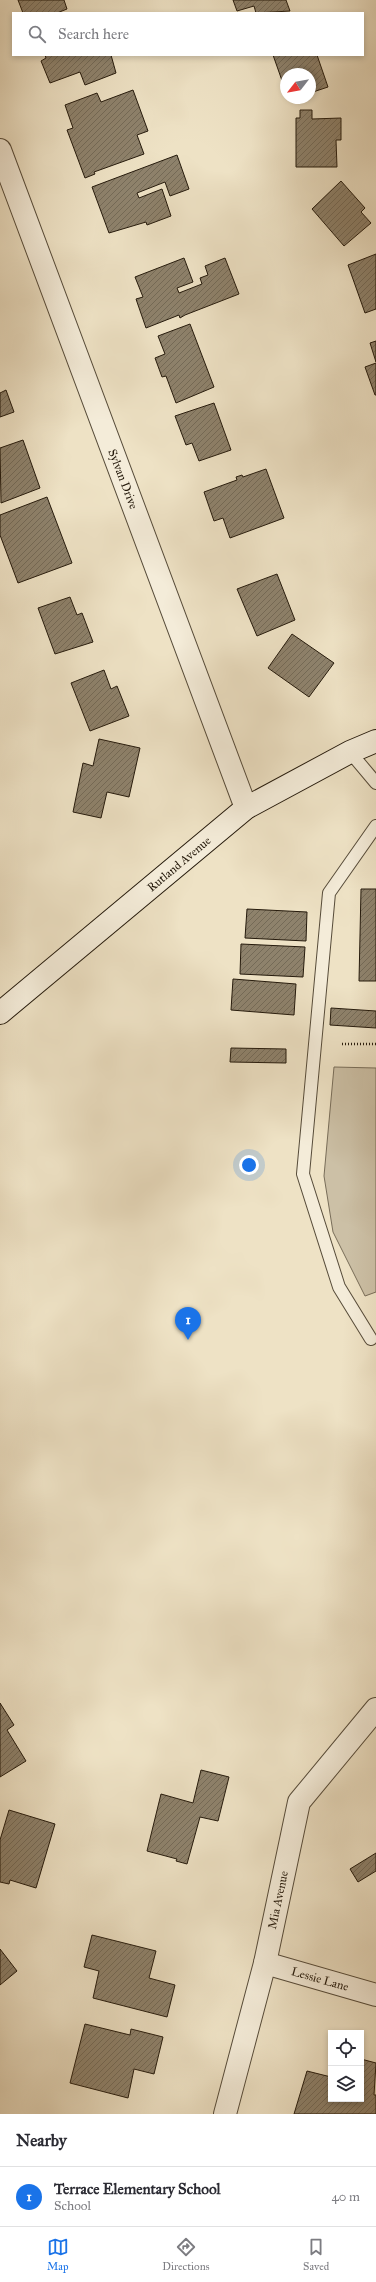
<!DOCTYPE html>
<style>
:root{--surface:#fff;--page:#f7f7f7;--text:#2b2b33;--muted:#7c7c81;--line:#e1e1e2;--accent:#1a73e8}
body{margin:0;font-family:"IM FELL Great Primer",serif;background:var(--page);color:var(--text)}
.controls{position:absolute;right:12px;bottom:12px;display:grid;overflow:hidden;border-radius:0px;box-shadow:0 2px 6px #0003}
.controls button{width:36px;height:36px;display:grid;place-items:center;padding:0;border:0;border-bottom:1px solid var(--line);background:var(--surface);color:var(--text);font:20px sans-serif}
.compass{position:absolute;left:280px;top:68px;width:36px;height:36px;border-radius:50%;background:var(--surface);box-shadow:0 2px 6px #0003;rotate:239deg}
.you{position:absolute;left:249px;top:1165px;width:14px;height:14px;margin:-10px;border:3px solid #fff;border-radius:50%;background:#1a73e8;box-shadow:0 0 0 6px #1a73e833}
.badge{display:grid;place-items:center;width:26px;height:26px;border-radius:50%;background:var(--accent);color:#fff;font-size:13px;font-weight:700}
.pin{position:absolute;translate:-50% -33px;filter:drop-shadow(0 1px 2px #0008)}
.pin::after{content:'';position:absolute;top:21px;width:14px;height:12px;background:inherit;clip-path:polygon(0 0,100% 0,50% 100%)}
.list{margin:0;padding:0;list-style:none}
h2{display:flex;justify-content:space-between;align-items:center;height:52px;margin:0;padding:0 16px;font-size:17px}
h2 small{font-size:13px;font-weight:400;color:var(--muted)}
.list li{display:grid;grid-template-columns:26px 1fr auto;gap:12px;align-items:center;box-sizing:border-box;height:60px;padding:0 16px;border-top:1px solid var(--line)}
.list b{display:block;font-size:15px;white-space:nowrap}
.list p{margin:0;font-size:13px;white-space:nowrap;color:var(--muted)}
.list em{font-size:13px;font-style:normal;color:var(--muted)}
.icon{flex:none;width:22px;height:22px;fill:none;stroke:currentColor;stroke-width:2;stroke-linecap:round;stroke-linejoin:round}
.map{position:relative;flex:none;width:376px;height:2114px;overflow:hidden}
.search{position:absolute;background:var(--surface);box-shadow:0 2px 6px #0003;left:12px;right:12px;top:12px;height:44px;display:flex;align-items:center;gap:10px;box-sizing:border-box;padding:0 14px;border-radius:0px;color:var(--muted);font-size:15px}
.sheet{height:112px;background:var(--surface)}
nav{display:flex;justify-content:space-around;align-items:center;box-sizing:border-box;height:56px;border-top:1px solid var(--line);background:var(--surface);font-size:11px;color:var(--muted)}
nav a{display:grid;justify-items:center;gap:2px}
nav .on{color:var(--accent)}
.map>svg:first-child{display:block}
.grass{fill:#ccc0a6;stroke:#786d59}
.building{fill:url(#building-hatch);stroke:#251a0c}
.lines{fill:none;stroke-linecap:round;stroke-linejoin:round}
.lane-casing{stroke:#574c3a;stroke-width:14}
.street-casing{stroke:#574c3a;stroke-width:24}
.secondary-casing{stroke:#251a0c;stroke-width:24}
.path{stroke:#251a0c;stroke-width:2.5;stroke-dasharray:1 2;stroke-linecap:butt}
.lane{stroke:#f4ecd9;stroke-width:12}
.street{stroke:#f4ecd9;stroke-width:22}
.secondary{stroke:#f4ecd9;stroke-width:22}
.labels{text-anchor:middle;stroke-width:3;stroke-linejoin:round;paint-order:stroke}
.street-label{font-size:12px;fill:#251a0c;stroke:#f4ecd9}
</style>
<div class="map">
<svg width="376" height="2114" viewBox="0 0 376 2114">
<defs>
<pattern id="building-hatch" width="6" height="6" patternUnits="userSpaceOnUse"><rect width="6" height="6" fill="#8e826c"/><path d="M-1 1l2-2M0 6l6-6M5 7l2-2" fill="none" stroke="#746a57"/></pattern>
</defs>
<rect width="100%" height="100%" fill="#eee2c5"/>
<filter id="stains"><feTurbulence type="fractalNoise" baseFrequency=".005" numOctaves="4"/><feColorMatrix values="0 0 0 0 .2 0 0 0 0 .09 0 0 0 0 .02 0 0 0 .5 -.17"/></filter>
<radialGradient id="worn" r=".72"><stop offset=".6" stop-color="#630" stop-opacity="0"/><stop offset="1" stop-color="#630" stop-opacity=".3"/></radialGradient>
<!-- grass -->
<polygon class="grass" points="334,1067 376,1068 376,1292 365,1296 333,1232 324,1176"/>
<!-- building -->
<g class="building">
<polygon points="18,0 64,0 67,9 57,13 23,13"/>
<polygon points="233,0 286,0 290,11 256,13 254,6 237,11"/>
<polygon points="45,55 111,55 116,73 85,85 80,72 50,83 41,61 46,58"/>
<polygon points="273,55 317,55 328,87 310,93 310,74 286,74 286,92"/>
<polygon points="133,90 148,131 137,135 144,154 94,172 95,174 85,178 67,130 73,128 65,105 97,93 101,102"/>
<polygon points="300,110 312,110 312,119 341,118 341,140 336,140 337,167 296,167 296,118 300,118"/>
<polygon points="177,155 189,189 170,196 165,182 137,193 139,198 162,189 171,216 147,225 146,222 109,233 92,187"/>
<polygon points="341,181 365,208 361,212 371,223 344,246 312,209"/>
<polygon points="376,254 376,309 365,313 348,265"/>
<polygon points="184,258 193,282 177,288 179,293 202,284 200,278 208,275 205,266 225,258 239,294 185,315 180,318 179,315 146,328 136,299 143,297 135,277"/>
<polygon points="190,324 214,387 176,403 166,376 162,377 155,358 165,354 158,336"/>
<polygon points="376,341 376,362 370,343"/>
<polygon points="376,363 376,395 375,395 365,367"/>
<polygon points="6,390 14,412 0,417 0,393"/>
<polygon points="214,403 231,450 199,461 192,443 186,445 175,416"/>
<polygon points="23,440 40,488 1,503 0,448"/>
<polygon points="266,469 284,518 230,538 223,518 214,521 204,492 237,480 236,477 242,475 243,477"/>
<polygon points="47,497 72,563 18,583 0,535 0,515"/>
<polygon points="277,574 295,620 257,636 237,589"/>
<polygon points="70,597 77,615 82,613 93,642 55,654 38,608"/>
<polygon points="292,634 334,663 309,697 268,668"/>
<polygon points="104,670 111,689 117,686 129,716 90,731 71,683"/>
<polygon points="99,739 140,748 129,797 107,792 101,818 73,812 83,763 93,766"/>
<polygon points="361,889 376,889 376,981 359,981"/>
<polygon points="247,909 307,912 306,941 245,938"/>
<polygon points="241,944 305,947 303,977 240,974"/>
<polygon points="233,979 296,984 294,1015 231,1010"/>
<polygon points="331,1008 376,1011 376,1028 330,1025"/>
<polygon points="231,1048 286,1049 286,1063 230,1062"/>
<polygon points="0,1703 14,1725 7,1730 26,1761 0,1777"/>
<polygon points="201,1770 229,1777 218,1821 200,1817 187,1864 176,1861 177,1859 147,1851 161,1794 193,1803"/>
<polygon points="9,1810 55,1824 36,1888 10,1880 9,1884 0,1882 0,1840"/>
<polygon points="376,1853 376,1871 358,1882 350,1869"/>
<polygon points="92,1935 156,1951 149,1978 175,1985 167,2017 93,1998 99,1971 84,1967"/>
<polygon points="0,1949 17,1971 0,1985"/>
<polygon points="85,2024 130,2035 131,2029 163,2037 154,2074 134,2069 128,2098 70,2083"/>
<polygon points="361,2059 376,2063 374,2095 376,2095 376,2114 294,2114 307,2071 331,2077 331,2099 361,2099"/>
</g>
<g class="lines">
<defs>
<g id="lane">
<polyline points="350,752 376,783"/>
<polyline points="371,1339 339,1287 303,1174 329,893 376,826"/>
</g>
<g id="street">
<polyline points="0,150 246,808"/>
<polyline points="265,1963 376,1995"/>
<polyline points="225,2114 265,1963 299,1802 376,1709"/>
</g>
<polyline id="secondary" points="0,1013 246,808 350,752 376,741"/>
</defs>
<!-- lane casing -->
<use href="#lane" class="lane-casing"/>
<!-- street casing -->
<use href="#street" class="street-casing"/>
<!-- secondary casing -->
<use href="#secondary" class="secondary-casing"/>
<!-- path -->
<polyline class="path" points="342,1044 376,1044"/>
<!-- lane -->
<use href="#lane" class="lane"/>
<!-- street -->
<use href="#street" class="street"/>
<!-- secondary -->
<use href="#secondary" class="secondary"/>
</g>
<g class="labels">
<!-- street labels -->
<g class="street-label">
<text transform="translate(123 479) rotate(69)" y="4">Sylvan Drive</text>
<text transform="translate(179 864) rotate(-40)" y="4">Rutland Avenue</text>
<text transform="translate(278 1900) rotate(-78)" y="4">Mia Avenue</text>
<text transform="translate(320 1979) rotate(16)" y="4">Lessie Lane</text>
</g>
</g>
<rect width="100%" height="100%" filter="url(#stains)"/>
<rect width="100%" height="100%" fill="url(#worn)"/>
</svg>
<div class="controls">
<button><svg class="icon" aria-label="locate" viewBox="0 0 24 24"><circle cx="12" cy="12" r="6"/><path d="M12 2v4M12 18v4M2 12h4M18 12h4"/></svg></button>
<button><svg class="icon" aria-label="layers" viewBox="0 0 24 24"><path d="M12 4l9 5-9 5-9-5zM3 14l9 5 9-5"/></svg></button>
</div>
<svg class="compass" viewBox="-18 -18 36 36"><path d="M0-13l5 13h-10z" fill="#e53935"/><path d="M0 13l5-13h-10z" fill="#7c7c81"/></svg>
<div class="you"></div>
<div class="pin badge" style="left:188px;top:1340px">1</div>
<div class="search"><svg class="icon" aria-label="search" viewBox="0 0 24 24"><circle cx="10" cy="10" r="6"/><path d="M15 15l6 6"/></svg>Search here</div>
</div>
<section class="sheet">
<h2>Nearby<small></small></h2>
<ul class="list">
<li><span class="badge">1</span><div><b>Terrace Elementary School</b><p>School</p></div><em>40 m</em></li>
</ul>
</section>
<nav>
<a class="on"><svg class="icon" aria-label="map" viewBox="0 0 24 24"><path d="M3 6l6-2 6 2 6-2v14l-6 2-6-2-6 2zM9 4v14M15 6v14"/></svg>Map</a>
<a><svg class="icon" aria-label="directions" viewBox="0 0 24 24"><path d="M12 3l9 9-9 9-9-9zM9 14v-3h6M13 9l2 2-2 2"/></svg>Directions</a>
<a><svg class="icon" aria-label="saved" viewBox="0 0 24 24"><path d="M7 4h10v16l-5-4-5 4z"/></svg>Saved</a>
</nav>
